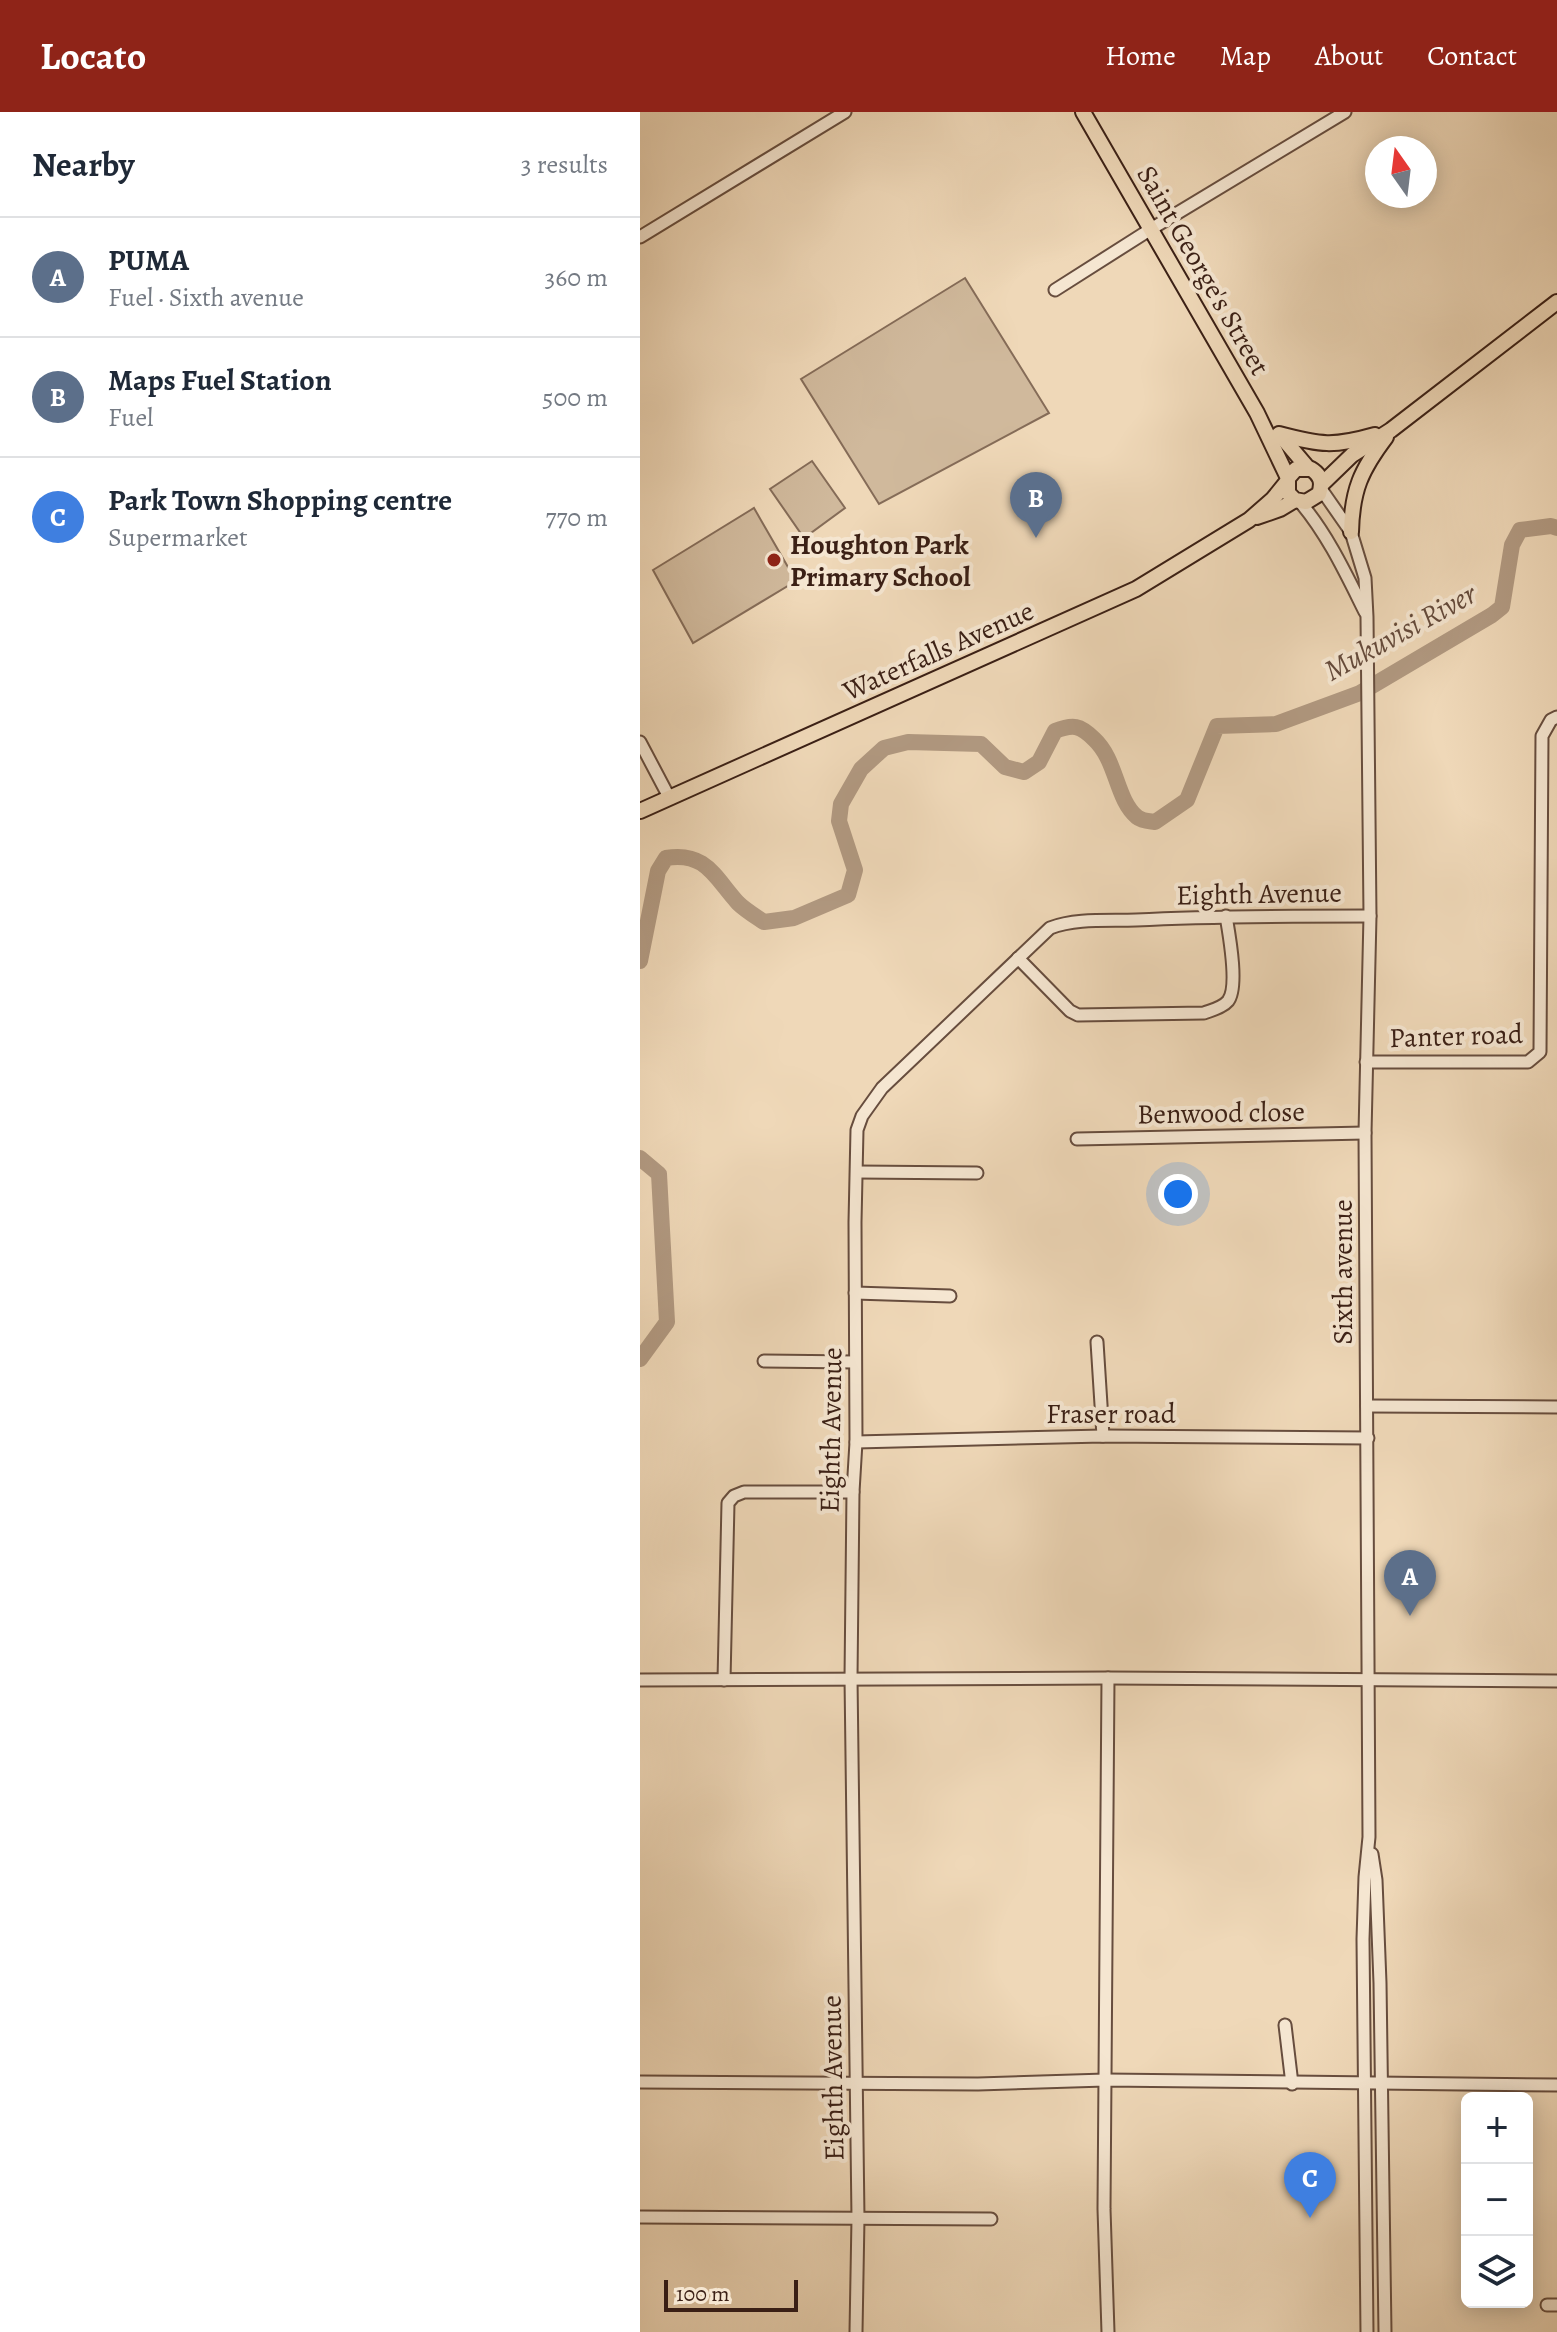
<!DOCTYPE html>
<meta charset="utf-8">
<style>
:root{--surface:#fff;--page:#f2f2f3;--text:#1f2937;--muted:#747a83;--line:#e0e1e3;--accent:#8f2418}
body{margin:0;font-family:Alegreya,serif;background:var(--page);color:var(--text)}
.controls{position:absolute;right:24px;bottom:24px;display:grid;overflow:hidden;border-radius:12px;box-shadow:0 4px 20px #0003}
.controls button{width:72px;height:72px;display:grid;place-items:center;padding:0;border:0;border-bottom:2px solid var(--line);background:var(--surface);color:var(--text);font:40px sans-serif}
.compass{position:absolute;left:725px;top:24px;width:72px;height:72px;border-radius:50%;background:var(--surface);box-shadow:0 4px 20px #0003;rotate:346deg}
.scale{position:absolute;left:24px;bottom:20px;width:134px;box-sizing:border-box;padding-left:8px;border:4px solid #3a1f15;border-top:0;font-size:22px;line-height:28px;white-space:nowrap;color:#3a1f15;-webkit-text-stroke:6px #f5e6d1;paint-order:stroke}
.you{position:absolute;left:538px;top:1082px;width:28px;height:28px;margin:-20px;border:6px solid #fff;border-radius:50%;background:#1a73e8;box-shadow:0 0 0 12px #1a73e833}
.badge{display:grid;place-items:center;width:52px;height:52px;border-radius:50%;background:var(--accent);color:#fff;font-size:26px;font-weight:700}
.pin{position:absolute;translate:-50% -66px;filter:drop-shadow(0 2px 4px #0008)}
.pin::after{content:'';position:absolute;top:42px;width:28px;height:24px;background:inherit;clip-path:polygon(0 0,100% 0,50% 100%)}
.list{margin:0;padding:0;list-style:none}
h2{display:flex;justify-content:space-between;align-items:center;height:104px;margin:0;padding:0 32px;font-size:34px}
h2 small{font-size:26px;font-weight:400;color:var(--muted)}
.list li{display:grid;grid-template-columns:52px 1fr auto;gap:24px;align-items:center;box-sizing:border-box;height:120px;padding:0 32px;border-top:2px solid var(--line)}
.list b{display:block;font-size:30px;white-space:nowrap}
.list p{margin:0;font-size:26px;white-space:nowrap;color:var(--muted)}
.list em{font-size:26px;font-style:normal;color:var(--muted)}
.icon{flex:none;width:44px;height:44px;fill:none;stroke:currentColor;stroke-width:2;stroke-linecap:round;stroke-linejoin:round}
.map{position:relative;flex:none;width:917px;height:2220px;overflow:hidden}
header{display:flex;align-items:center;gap:48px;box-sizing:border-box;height:112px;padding:0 40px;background:var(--accent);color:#fff}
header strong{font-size:38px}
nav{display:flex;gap:44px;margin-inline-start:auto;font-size:28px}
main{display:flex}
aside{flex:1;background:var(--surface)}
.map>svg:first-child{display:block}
.green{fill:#d0b99c;stroke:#856c58;stroke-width:2}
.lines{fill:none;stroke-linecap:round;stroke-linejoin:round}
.river{stroke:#b19981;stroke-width:16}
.minor-casing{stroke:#674d3e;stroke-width:15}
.major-casing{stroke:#3a1f15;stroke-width:18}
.minor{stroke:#f5e6d1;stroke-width:11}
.major{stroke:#efd8b8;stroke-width:14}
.poi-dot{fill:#8f2418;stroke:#f5e6d1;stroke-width:3}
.labels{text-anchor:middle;stroke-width:8;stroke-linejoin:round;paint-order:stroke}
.street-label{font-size:28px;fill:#3a1f15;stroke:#f5e6d1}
.poi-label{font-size:28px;font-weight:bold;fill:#3a1f15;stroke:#f5e6d1;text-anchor:start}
.water-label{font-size:30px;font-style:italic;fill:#644a3b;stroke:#f5e6d1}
</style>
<header>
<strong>Locato</strong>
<nav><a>Home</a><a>Map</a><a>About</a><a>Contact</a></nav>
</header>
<main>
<aside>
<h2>Nearby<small>3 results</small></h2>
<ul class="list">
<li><span class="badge" style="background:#5c6f8a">A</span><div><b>PUMA</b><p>Fuel · Sixth avenue</p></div><em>360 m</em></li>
<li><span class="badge" style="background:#5c6f8a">B</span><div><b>Maps Fuel Station</b><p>Fuel</p></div><em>500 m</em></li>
<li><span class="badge" style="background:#3f7fe0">C</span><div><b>Park Town Shopping centre</b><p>Supermarket</p></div><em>770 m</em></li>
</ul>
</aside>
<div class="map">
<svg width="917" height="2220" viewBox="0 0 917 2220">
<rect width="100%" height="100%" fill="#efd8b8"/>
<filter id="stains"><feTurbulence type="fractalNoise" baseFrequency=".0025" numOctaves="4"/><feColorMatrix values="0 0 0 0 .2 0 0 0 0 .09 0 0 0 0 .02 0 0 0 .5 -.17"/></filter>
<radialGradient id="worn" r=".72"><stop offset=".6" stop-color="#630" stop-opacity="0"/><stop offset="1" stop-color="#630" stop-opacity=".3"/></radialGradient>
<!-- green -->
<g class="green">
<polygon points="325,166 409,301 239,392 161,267"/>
<polygon points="172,349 205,396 164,426 130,377"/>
<polygon points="114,396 156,469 53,531 13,458"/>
</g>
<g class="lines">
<!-- river -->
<g class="river">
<path d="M0,849L18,759L26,746C66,739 75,766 98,791C105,798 115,804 124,810L154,806L208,783L215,758L199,709L201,692L221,657L244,636L268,630L341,632L365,655L384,660L399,650L415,619C433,612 440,613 454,627C477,648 476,688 497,705C502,709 508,709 515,710L547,688L577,614L636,612L720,581L852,503L862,495L872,433L880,418L911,414L917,416"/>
<polyline points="0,1046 19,1062 27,1210 0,1247"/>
</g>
<defs>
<g id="minor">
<polyline points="0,125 205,0"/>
<polyline points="415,178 511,117 705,0"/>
<polyline points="681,377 711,420 725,466 727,505 730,804 725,1021 729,1725 725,1765 723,1827 727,2220"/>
<path d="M660,390C688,423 706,462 725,500"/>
<polyline points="0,630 29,685"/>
<path d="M378,846L430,899L438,903L564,901C572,898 582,896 588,889C599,875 589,822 586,804"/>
<polyline points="726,950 888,950 900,940 902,624 911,608 917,605"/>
<polyline points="437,1027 725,1021"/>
<polyline points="217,1060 337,1061"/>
<polyline points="215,1181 310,1184"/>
<polyline points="457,1230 463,1324"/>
<polyline points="124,1249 215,1250"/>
<polyline points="727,1294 917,1295"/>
<polyline points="216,1330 463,1324 728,1326"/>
<polyline points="0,1568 468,1566 917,1569"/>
<polyline points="84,1568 88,1391 94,1384 104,1380 213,1380"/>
<polyline points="732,1742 736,1768 740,1871 745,2220"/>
<polyline points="645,1913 652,1972"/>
<polyline points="0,1970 338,1972 465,1968 917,1973"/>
<polyline points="0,2105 351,2107"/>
<polyline points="907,2193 917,2193"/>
<path d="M216,2220L218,2106L211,1566L213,1380L216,1330L215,1110L217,1018L222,1004L242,976L410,816C436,806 468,809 496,808C574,804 651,804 730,804"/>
<polyline points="468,2220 464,2097 468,1566"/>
</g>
<g id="major">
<path d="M443,0L617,301L648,366V381L655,388L666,390L679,382C683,371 681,363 671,357H656L648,366"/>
<path d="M639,322C681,333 693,335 735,323"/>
<polyline points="640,323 668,356"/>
<polyline points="682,372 712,343 751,318 917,190"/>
<polyline points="617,405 640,397 655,388"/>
<path d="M711,420C712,378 721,358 746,325"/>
<polyline points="0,699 496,477 609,408 633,387 646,371"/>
</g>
</defs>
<!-- minor casing -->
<use href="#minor" class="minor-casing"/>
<!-- major casing -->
<use href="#major" class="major-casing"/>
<!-- minor -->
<use href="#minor" class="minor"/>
<!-- major -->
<use href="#major" class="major"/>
</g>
<!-- markers -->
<circle class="poi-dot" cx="134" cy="448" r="8"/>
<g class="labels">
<!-- street labels -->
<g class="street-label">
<text transform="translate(564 158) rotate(60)" y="10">Saint George's Street</text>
<text transform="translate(298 538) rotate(-24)" y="10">Waterfalls Avenue</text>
<text transform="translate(619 781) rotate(-1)" y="10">Eighth Avenue</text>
<text transform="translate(816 923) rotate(-2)" y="10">Panter road</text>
<text transform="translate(581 1000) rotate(-1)" y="10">Benwood close</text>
<text transform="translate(702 1160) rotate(-90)" y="10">Sixth avenue</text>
<text x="471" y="1311">Fraser road</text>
<text transform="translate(190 1318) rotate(-89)" y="10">Eighth Avenue</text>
<text transform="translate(192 1966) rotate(-91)" y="10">Eighth Avenue</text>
</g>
<!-- poi labels -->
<g class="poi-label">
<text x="150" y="442">Houghton Park<tspan x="150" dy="32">Primary School</tspan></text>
</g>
<!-- water labels -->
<g class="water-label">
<text transform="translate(760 520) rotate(-29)" y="10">Mukuvisi River</text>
</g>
</g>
<rect width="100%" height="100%" filter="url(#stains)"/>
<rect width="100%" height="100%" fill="url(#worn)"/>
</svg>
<div class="controls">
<button>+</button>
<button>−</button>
<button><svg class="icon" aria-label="layers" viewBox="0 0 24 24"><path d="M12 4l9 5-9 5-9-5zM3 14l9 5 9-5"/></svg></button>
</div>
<svg class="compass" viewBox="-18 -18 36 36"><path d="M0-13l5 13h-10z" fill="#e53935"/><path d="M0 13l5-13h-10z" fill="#747a83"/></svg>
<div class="scale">100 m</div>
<div class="you"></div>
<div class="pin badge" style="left:770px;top:1504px;background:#5c6f8a">A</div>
<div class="pin badge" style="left:396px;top:426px;background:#5c6f8a">B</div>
<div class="pin badge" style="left:670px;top:2106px;background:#3f7fe0">C</div>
</div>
</main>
